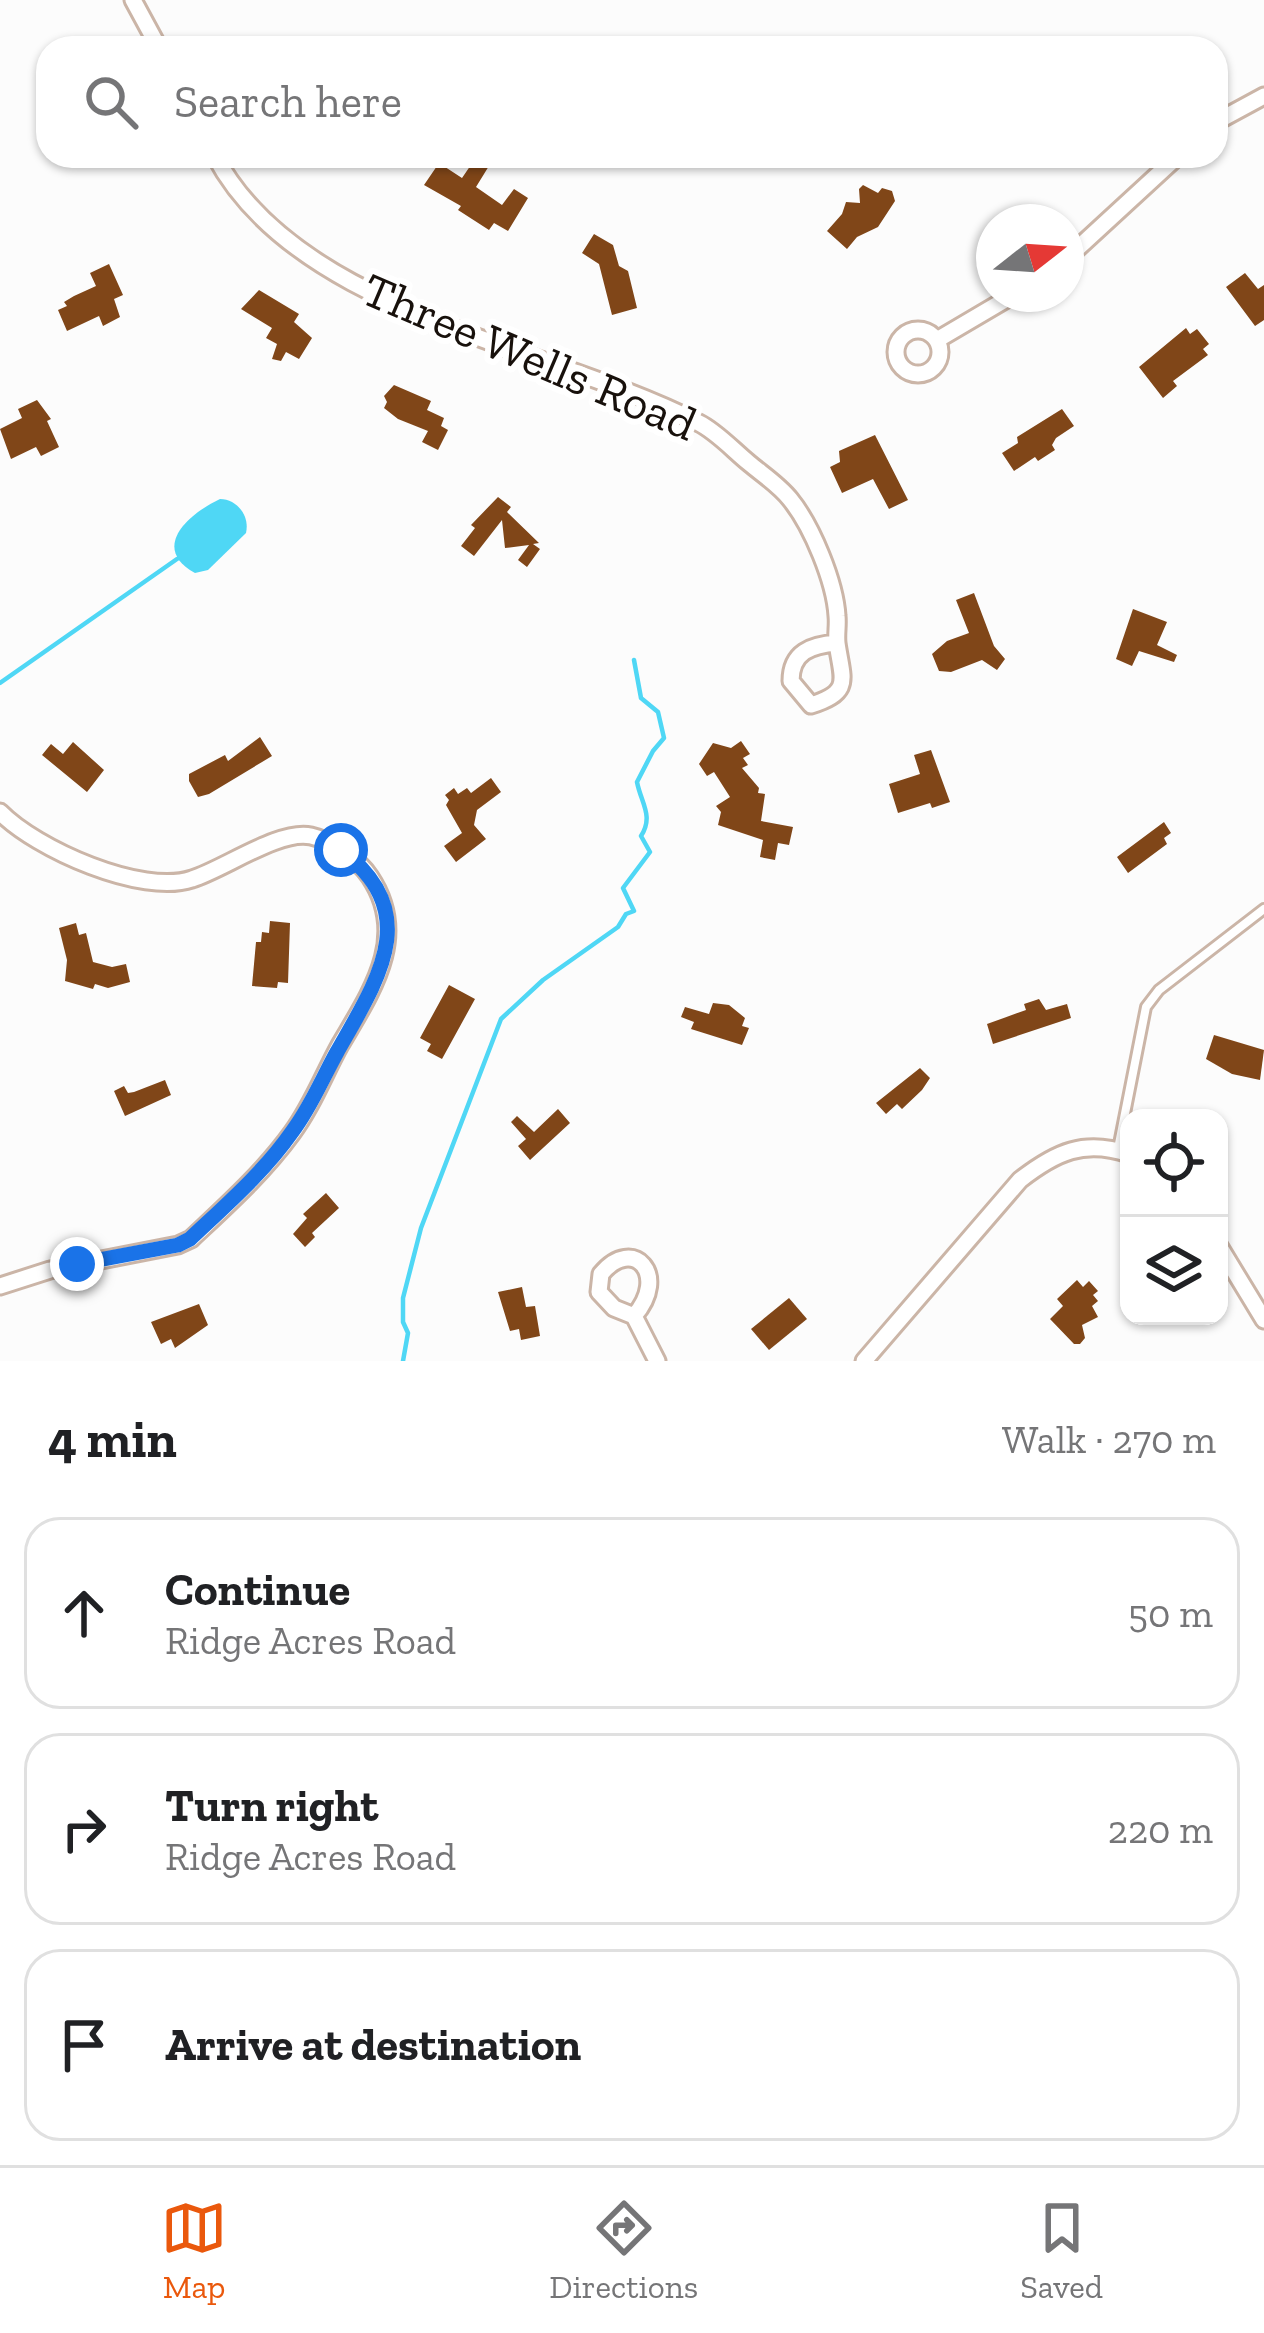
<!DOCTYPE html>
<meta charset="utf-8">
<style>
:root{--surface:#fff;--page:#f2f2f2;--text:#202124;--muted:#757577;--line:#e0e0e0;--accent:#ea580c}
body{margin:0;font-family:"Zilla Slab",serif;background:var(--page);color:var(--text)}
.controls{position:absolute;right:36px;bottom:36px;display:grid;overflow:hidden;border-radius:24px;box-shadow:0 3px 9px #0004}
.controls button{width:108px;height:108px;display:grid;place-items:center;padding:0;border:0;border-bottom:3px solid var(--line);background:var(--surface);color:var(--text);font:60px sans-serif}
.compass{position:absolute;left:976px;top:204px;width:108px;height:108px;border-radius:50%;background:var(--surface);box-shadow:0 3px 9px #0004;rotate:73deg}
.stop{position:absolute;width:36px;height:36px;margin:-27px;border:9px solid #1a73e8;border-radius:50%;background:#fff}
.stop.end{background:#1a73e8;border-color:#fff;box-shadow:0 3px 12px #0008}
.list{margin:0;padding:0;list-style:none}
h2{display:flex;justify-content:space-between;align-items:center;height:156px;margin:0;padding:0 48px;font-size:51px}
h2 small{font-size:39px;font-weight:400;color:var(--muted)}
.list li{display:grid;grid-template-columns:78px 1fr auto;gap:36px;align-items:center;box-sizing:border-box;height:192px;margin:0 24px 24px;padding:0 24px;border:3px solid var(--line);border-radius:36px}
.list b{display:block;font-size:45px;white-space:nowrap}
.list p{margin:0;font-size:39px;white-space:nowrap;color:var(--muted)}
.list em{font-size:39px;font-style:normal;color:var(--muted)}
.icon{flex:none;width:66px;height:66px;fill:none;stroke:currentColor;stroke-width:2;stroke-linecap:round;stroke-linejoin:round}
.map{position:relative;flex:none;width:1264px;height:1361px;overflow:hidden}
.search{position:absolute;background:var(--surface);box-shadow:0 3px 9px #0004;left:36px;right:36px;top:36px;height:132px;display:flex;align-items:center;gap:30px;box-sizing:border-box;padding:0 42px;border-radius:36px;color:var(--muted);font-size:45px}
.sheet{height:804px;background:var(--surface)}
nav{display:flex;justify-content:space-around;align-items:center;box-sizing:border-box;height:168px;border-top:3px solid var(--line);background:var(--surface);font-size:33px;color:var(--muted)}
nav a{display:grid;justify-items:center;gap:6px}
nav .on{color:var(--accent)}
.map>svg:first-child{display:block}
.water{fill:#4fd7f5}
.lines{fill:none;stroke-linecap:round;stroke-linejoin:round}
.stream{stroke:#4fd7f5;stroke-width:4.5}
.building{fill:#804618}
.lane-casing{stroke:#cbb5a7;stroke-width:14}
.street-casing{stroke:#cbb5a7;stroke-width:21}
.lane{stroke:#fff;stroke-width:8}
.street{stroke:#fff;stroke-width:15}
.route{stroke:#1a73e8;stroke-width:15}
.labels{text-anchor:middle;stroke-width:12;stroke-linejoin:round;paint-order:stroke}
.street-label{font-size:48px;fill:#18110c;stroke:#fff}
</style>
<div class="map">
<svg width="1264" height="1361" viewBox="0 0 1264 1361">
<rect width="100%" height="100%" fill="#fcfcfc"/>
<!-- water -->
<path class="water" d="M220,499C237,499 250,516 246,533L208,570L195,573C150,548 188,514 220,499Z"/>
<g class="lines">
<!-- stream -->
<g class="stream">
<polyline points="0,683 177,559"/>
<path d="M403,1361L408,1333L403,1322V1298L421,1228L501,1019L543,980L618,927L626,914L634,911L623,888L650,852L641,836C654,816 641,803 637,782L653,751L664,738L658,712L641,698L634,660"/>
</g>
</g>
<!-- building -->
<g class="building">
<polygon points="477,156 492,161 476,187 502,205 514,189 528,198 508,231 494,223 489,230 458,210 461,206 424,185 439,163 462,178"/>
<polygon points="863,185 878,193 882,188 892,191 895,201 878,227 857,237 847,249 827,231 842,214 846,202 860,203 859,189"/>
<polygon points="594,234 613,245 619,266 628,271 637,308 612,315 599,264 582,253"/>
<polygon points="109,264 123,295 114,299 120,317 103,326 99,316 67,331 58,310 67,306 64,302 74,296 96,286 90,273"/>
<polygon points="1245,273 1258,289 1264,285 1264,320 1255,326 1226,287"/>
<polygon points="259,290 299,314 294,322 312,338 299,359 286,352 281,361 272,359 277,344 266,338 272,328 241,309"/>
<polygon points="1186,328 1190,334 1197,329 1209,344 1203,349 1208,355 1173,381 1177,386 1163,398 1139,367"/>
<polygon points="394,385 431,401 427,410 444,418 441,426 448,430 438,450 422,442 428,431 398,419 384,408 387,402 384,396"/>
<polygon points="37,400 51,419 47,421 59,447 41,456 36,447 11,459 0,429 22,418 18,409"/>
<polygon points="1062,409 1074,426 1056,438 1052,445 1055,450 1038,461 1035,457 1014,471 1002,453 1018,443 1017,437"/>
<polygon points="875,435 908,500 889,509 873,479 842,493 830,467 840,462 839,451"/>
<polygon points="498,497 511,507 507,512 539,543 533,544 540,549 527,567 518,560 529,545 505,548 502,520 474,556 461,546 475,528 471,525"/>
<polygon points="974,593 994,646 1005,659 997,670 982,660 951,672 939,671 932,654 947,641 969,633 956,600"/>
<polygon points="1133,609 1167,622 1157,645 1177,655 1174,662 1139,651 1132,666 1116,659"/>
<polygon points="260,737 272,756 209,794 198,797 189,781 189,774 225,755 228,761"/>
<polygon points="741,741 750,754 743,758 748,765 742,768 759,788 758,793 765,794 761,821 793,827 789,845 778,843 775,860 760,857 763,840 718,825 721,812 716,806 730,797 714,772 707,776 699,764 713,743 731,748"/>
<polygon points="73,742 104,770 87,792 42,755 51,744 63,754"/>
<polygon points="931,750 950,802 932,808 930,803 898,813 889,784 920,774 914,755"/>
<polygon points="491,778 501,792 477,810 474,825 486,839 456,862 444,846 462,833 446,805 449,800 445,795 454,788 458,794 467,788 471,793"/>
<polygon points="1164,822 1171,833 1164,838 1167,844 1128,873 1117,857"/>
<polygon points="270,921 290,923 288,983 278,982 277,988 252,986 256,942 261,942 262,932 269,933"/>
<polygon points="76,923 79,935 86,933 93,962 112,967 126,964 130,982 108,988 95,984 93,989 65,981 67,960 59,928"/>
<polygon points="449,985 475,999 442,1059 427,1051 431,1044 420,1038"/>
<polygon points="1039,999 1046,1010 1067,1004 1071,1018 993,1044 987,1024 1026,1010 1024,1004"/>
<polygon points="713,1003 729,1005 745,1018 742,1026 749,1028 742,1045 691,1029 694,1022 681,1017 685,1007 709,1014"/>
<polygon points="1214,1035 1264,1050 1260,1080 1232,1074 1206,1059"/>
<polygon points="920,1068 930,1078 922,1090 902,1109 897,1104 886,1114 876,1103"/>
<polygon points="165,1080 171,1095 125,1116 114,1091 124,1086 128,1093 134,1092"/>
<polygon points="558,1109 570,1123 530,1160 518,1146 526,1139 511,1122 517,1116 534,1132"/>
<polygon points="326,1193 339,1208 312,1233 315,1237 305,1247 293,1234 307,1218 303,1214"/>
<polygon points="1077,1280 1083,1287 1089,1281 1098,1291 1093,1295 1098,1301 1092,1306 1098,1317 1082,1325 1085,1338 1080,1344 1074,1344 1050,1319 1063,1306 1057,1299"/>
<polygon points="522,1287 526,1307 535,1306 540,1336 521,1340 519,1329 510,1331 498,1292"/>
<polygon points="789,1298 807,1319 769,1350 751,1329"/>
<polygon points="199,1304 208,1325 175,1348 171,1339 161,1344 151,1322"/>
</g>
<g class="lines">
<defs>
<polyline id="lane" points="1118,1149 1146,1007 1159,990 1264,909"/>
<g id="street">
<polyline points="133,0 159,48"/>
<polyline points="1216,122 1264,96"/>
<path d="M215,156C297,313 552,347 699,423C717,432 733,450 749,463C762,474 779,485 790,499C812,526 835,582 837,616C838,625 836,634 837,643C842,679 853,692 811,705L791,681C791,652 811,645 837,643"/>
<polyline points="1066,259 1178,156"/>
<circle cx="918" cy="352" r="22"/>
<polyline points="937,340 1015,294"/>
<path d="M0,812C36,849 142,896 192,879C224,869 280,829 311,836C333,841 358,859 370,877C410,937 371,992 340,1045C324,1074 312,1106 292,1133C263,1173 226,1206 191,1239L178,1245L50,1270L0,1286"/>
<polyline points="1219,1246 1264,1320"/>
<path d="M634,1316C670,1275 633,1235 601,1274L599,1292L614,1308L634,1316L657,1361"/>
<path d="M864,1361L1020,1180C1056,1152 1084,1139 1129,1154"/>
</g>
</defs>
<!-- lane casing -->
<use href="#lane" class="lane-casing"/>
<!-- street casing -->
<use href="#street" class="street-casing"/>
<!-- lane -->
<use href="#lane" class="lane"/>
<!-- street -->
<use href="#street" class="street"/>
</g>
<g class="lines">
<!-- route -->
<path class="route" d="M77,1264L178,1245L190,1239C226,1205 264,1172 292,1132C311,1107 322,1079 337,1052C377,981 425,913 341,850"/>
</g>
<g class="labels">
<!-- street labels -->
<g class="street-label">
<text transform="translate(530 356) rotate(23)" y="17">Three Wells Road</text>
</g>
</g>
</svg>
<div class="controls">
<button><svg class="icon" aria-label="locate" viewBox="0 0 24 24"><circle cx="12" cy="12" r="6"/><path d="M12 2v4M12 18v4M2 12h4M18 12h4"/></svg></button>
<button><svg class="icon" aria-label="layers" viewBox="0 0 24 24"><path d="M12 4l9 5-9 5-9-5zM3 14l9 5 9-5"/></svg></button>
</div>
<svg class="compass" viewBox="-18 -18 36 36"><path d="M0-13l5 13h-10z" fill="#e53935"/><path d="M0 13l5-13h-10z" fill="#757577"/></svg>
<div class="stop" style="left:341px;top:850px"></div>
<div class="stop end" style="left:77px;top:1264px"></div>
<div class="search"><svg class="icon" aria-label="search" viewBox="0 0 24 24"><circle cx="10" cy="10" r="6"/><path d="M15 15l6 6"/></svg>Search here</div>
</div>
<section class="sheet">
<h2>4 min<small>Walk · 270 m</small></h2>
<ul class="list">
<li><svg class="icon" aria-label="ahead" viewBox="0 0 24 24"><path d="M12 20V5M6 11l6-6 6 6"/></svg><div><b>Continue</b><p>Ridge Acres Road</p></div><em>50 m</em></li>
<li><svg class="icon" aria-label="right" viewBox="0 0 24 24"><path d="M7 20v-9h11M14 6l5 5-5 5"/></svg><div><b>Turn right</b><p>Ridge Acres Road</p></div><em>220 m</em></li>
<li><svg class="icon" aria-label="arrive" viewBox="0 0 24 24"><path d="M6 21V4h12l-3 4 3 4H6"/></svg><div><b>Arrive at destination</b></div></li>
</ul>
</section>
<nav>
<a class="on"><svg class="icon" aria-label="map" viewBox="0 0 24 24"><path d="M3 6l6-2 6 2 6-2v14l-6 2-6-2-6 2zM9 4v14M15 6v14"/></svg>Map</a>
<a><svg class="icon" aria-label="directions" viewBox="0 0 24 24"><path d="M12 3l9 9-9 9-9-9zM9 14v-3h6M13 9l2 2-2 2"/></svg>Directions</a>
<a><svg class="icon" aria-label="saved" viewBox="0 0 24 24"><path d="M7 4h10v16l-5-4-5 4z"/></svg>Saved</a>
</nav>
